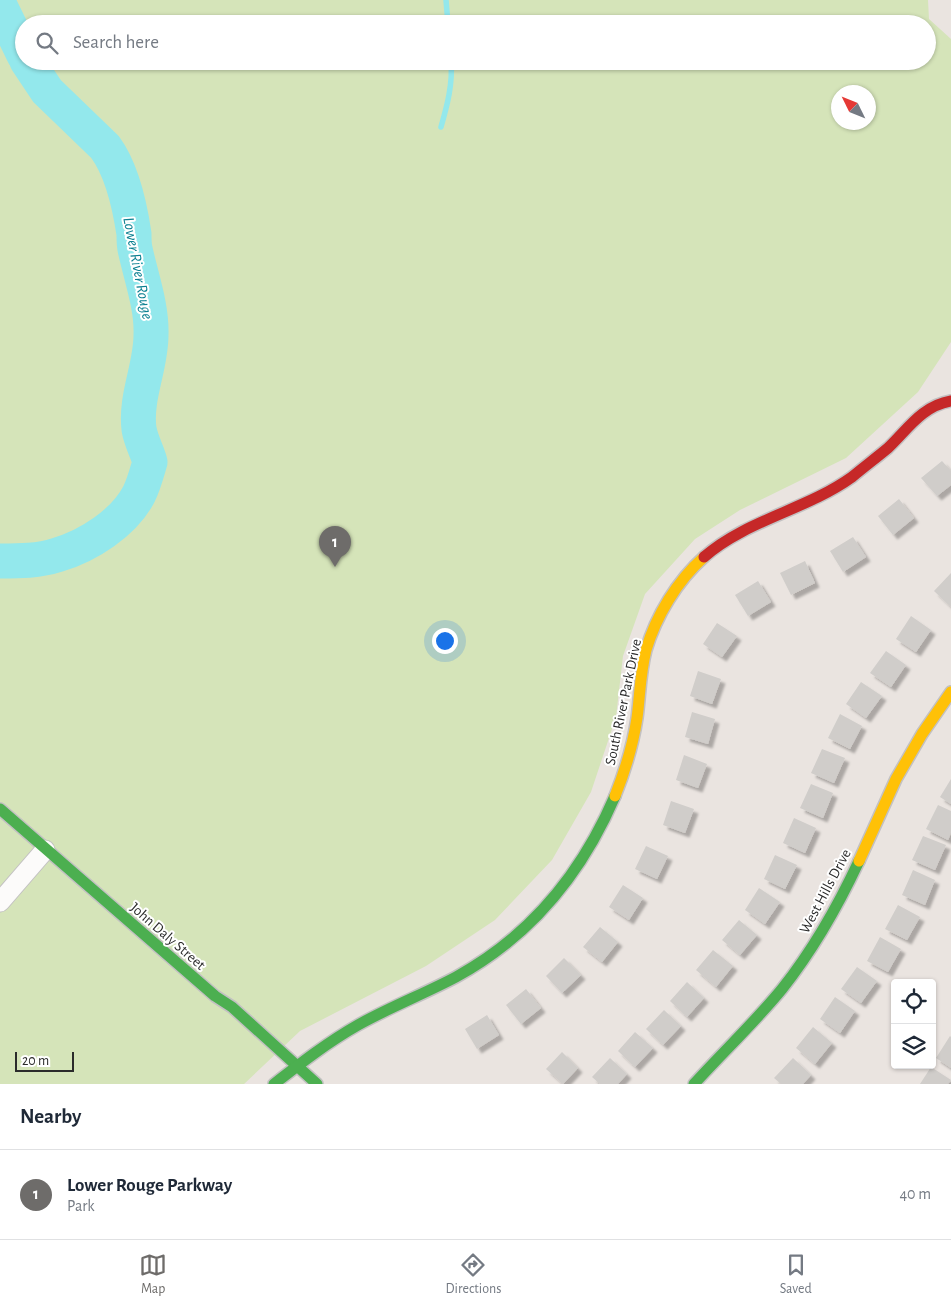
<!DOCTYPE html>
<style>
:root{--surface:#fff;--page:#f6f6f7;--text:#1f2937;--muted:#747a83;--line:#e0e1e3;--accent:#6e6c6a}
body{margin:0;font-family:"Alegreya Sans",sans-serif;background:var(--page);color:var(--text)}
.controls{position:absolute;right:15px;bottom:15px;display:grid;overflow:hidden;border-radius:5px;box-shadow:0 1px 4px #0004}
.controls button{width:45px;height:45px;display:grid;place-items:center;padding:0;border:0;border-bottom:1px solid var(--line);background:var(--surface);color:var(--text);font:25px sans-serif}
.compass{position:absolute;left:831px;top:85px;width:45px;height:45px;border-radius:50%;background:var(--surface);box-shadow:0 1px 4px #0004;rotate:313deg}
.scale{position:absolute;left:15px;bottom:12px;width:59px;box-sizing:border-box;padding-left:5px;border:2px solid #2b2b2b;border-top:0;font-size:14px;line-height:18px;white-space:nowrap;color:#2b2b2b;-webkit-text-stroke:4px #fff;paint-order:stroke}
.you{position:absolute;left:444px;top:640px;width:18px;height:18px;margin:-12px;border:4px solid #fff;border-radius:50%;background:#1a73e8;box-shadow:0 0 0 8px #1a73e833}
.badge{display:grid;place-items:center;width:32px;height:32px;border-radius:50%;background:var(--accent);color:#fff;font-size:16px;font-weight:700}
.pin{position:absolute;translate:-50% -41px;filter:drop-shadow(0 1px 2px #0008)}
.pin::after{content:'';position:absolute;top:26px;width:18px;height:15px;background:inherit;clip-path:polygon(0 0,100% 0,50% 100%)}
.list{margin:0;padding:0;list-style:none}
h2{display:flex;justify-content:space-between;align-items:center;height:65px;margin:0;padding:0 20px;font-size:21px}
h2 small{font-size:16px;font-weight:400;color:var(--muted)}
.list li{display:grid;grid-template-columns:32px 1fr auto;gap:15px;align-items:center;box-sizing:border-box;height:90px;padding:0 20px;border-top:1px solid var(--line)}
.list b{display:block;font-size:19px;white-space:nowrap}
.list p{margin:0;font-size:16px;white-space:nowrap;color:var(--muted)}
.list em{font-size:16px;font-style:normal;color:var(--muted)}
.icon{flex:none;width:28px;height:28px;fill:none;stroke:currentColor;stroke-width:2;stroke-linecap:round;stroke-linejoin:round}
.map{position:relative;flex:none;width:951px;height:1084px;overflow:hidden}
.search{position:absolute;background:var(--surface);box-shadow:0 1px 4px #0004;left:15px;right:15px;top:15px;height:55px;display:flex;align-items:center;gap:12px;box-sizing:border-box;padding:0 18px;border-radius:28px;color:var(--muted);font-size:19px}
.sheet{height:155px;background:var(--surface)}
nav{display:flex;justify-content:space-around;align-items:center;box-sizing:border-box;height:70px;border-top:1px solid var(--line);background:var(--surface);font-size:14px;color:var(--muted)}
nav a{display:grid;justify-items:center;gap:2px}
nav .on{color:var(--accent)}
.map>svg:first-child{display:block}
.green{fill:#d5e4b9;fill-rule:evenodd}
.lines{fill:none;stroke-linecap:round;stroke-linejoin:round}
.stream{stroke:#93e8ec;stroke-width:5.5}
.river{stroke:#93e8ec;stroke-width:35}
.building{fill:#d0cdca;filter:url(#shadow)}
.street-casing{stroke:#c3c1c2;stroke-width:21}
.fast-casing{stroke:#c3c1c2;stroke-width:14}
.slow-casing{stroke:#c3c1c2;stroke-width:14}
.jam-casing{stroke:#c3c1c2;stroke-width:14}
.street{stroke:#fcfbfa;stroke-width:19}
.fast{stroke:#4caf50;stroke-width:11}
.slow{stroke:#ffc107;stroke-width:11}
.jam{stroke:#c62828;stroke-width:11}
.labels{text-anchor:middle;stroke-width:4;stroke-linejoin:round;paint-order:stroke}
.street-label{font-size:15px;fill:#2b2b2b;stroke:#fff}
.water-label{font-size:16px;font-style:italic;fill:#0c8091;stroke:#fff}
</style>
<div class="map">
<svg width="951" height="1084" viewBox="0 0 951 1084">
<defs>
<filter id="shadow"><feDropShadow dx="4.5" dy="4.5" stdDeviation="1" flood-color="#0004"/></filter>
</defs>
<rect width="100%" height="100%" fill="#eae4e0"/>
<!-- green -->
<path class="green" d="M0,0H928L929,19L951,39V342L918,392L846,458L740,510L695,539L645,594L623,656L616,717L591,792L552,860L495,920L426,966L300,1031L244,1084H0ZM24,24H927V61H24ZM838,92H868V122H838Z"/>
<g class="lines">
<!-- stream -->
<g class="stream">
<polyline points="446,0 448,24"/>
<path d="M441,127C447,106 453,84 451,61"/>
</g>
<!-- river -->
<g class="river">
<polyline points="0,6 24,55"/>
<path d="M0,561C19,561 39,561 57,555C88,546 124,523 139,494C144,484 147,472 150,462C147,451 141,441 139,429C135,397 151,367 151,335C152,306 141,277 135,249C134,244 134,239 134,234C130,207 122,170 105,147L47,91L27,61"/>
</g>
</g>
<!-- building -->
<g class="building">
<polygon points="942,461 951,471 951,485 937,496 921,478"/>
<polygon points="899,499 914,518 893,535 878,516"/>
<polygon points="853,537 866,557 843,572 830,551"/>
<polygon points="805,561 815,583 791,595 780,573"/>
<polygon points="951,573 951,607 934,591"/>
<polygon points="758,581 771,602 748,616 735,595"/>
<polygon points="911,616 931,630 916,652 896,639"/>
<polygon points="717,623 737,636 722,657 703,644"/>
<polygon points="886,651 906,665 891,687 870,673"/>
<polygon points="698,671 721,679 712,704 690,696"/>
<polygon points="861,682 882,696 866,718 846,704"/>
<polygon points="692,712 715,719 708,744 685,737"/>
<polygon points="840,714 862,726 850,749 828,738"/>
<polygon points="822,749 845,758 834,783 811,773"/>
<polygon points="684,755 707,764 698,788 676,780"/>
<polygon points="951,779 951,804 940,797"/>
<polygon points="811,784 833,793 823,818 800,808"/>
<polygon points="671,801 694,809 685,833 663,825"/>
<polygon points="938,805 951,811 951,833 948,840 926,829"/>
<polygon points="794,818 816,828 805,853 783,843"/>
<polygon points="923,836 946,845 935,870 912,860"/>
<polygon points="646,846 668,856 657,879 635,869"/>
<polygon points="775,855 797,865 785,889 764,879"/>
<polygon points="913,870 935,880 925,905 902,895"/>
<polygon points="623,885 643,898 629,920 609,907"/>
<polygon points="759,888 780,902 765,924 745,910"/>
<polygon points="898,905 920,917 907,940 885,929"/>
<polygon points="739,920 757,935 740,955 722,940"/>
<polygon points="600,927 618,942 602,962 583,947"/>
<polygon points="880,937 901,949 888,972 867,961"/>
<polygon points="713,950 733,966 716,987 696,970"/>
<polygon points="564,958 581,975 562,993 546,976"/>
<polygon points="857,967 877,981 861,1003 841,989"/>
<polygon points="687,982 704,998 687,1017 670,1001"/>
<polygon points="526,989 541,1008 521,1024 506,1005"/>
<polygon points="835,997 855,1011 840,1033 820,1019"/>
<polygon points="664,1010 681,1026 663,1045 646,1029"/>
<polygon points="487,1015 499,1035 477,1049 465,1029"/>
<polygon points="813,1027 832,1043 815,1064 796,1048"/>
<polygon points="635,1032 653,1048 635,1067 618,1051"/>
<polygon points="950,1036 951,1037 951,1068 936,1058"/>
<polygon points="562,1052 578,1068 563,1084 546,1069"/>
<polygon points="610,1058 627,1074 618,1084 600,1084 592,1077"/>
<polygon points="793,1058 811,1075 803,1084 781,1084 774,1078"/>
<polygon points="931,1067 951,1080 948,1084 920,1084"/>
</g>
<g class="lines">
<defs>
<polyline id="street" points="0,902 45,850"/>
<g id="fast">
<polyline points="0,809 215,996 232,1007 317,1084"/>
<path d="M274,1084C301,1063 328,1042 358,1025C390,1007 424,994 456,977C531,936 582,873 615,796"/>
<path d="M694,1084C723,1052 755,1022 782,989C813,950 838,906 859,861"/>
</g>
<g id="slow">
<path d="M615,796C625,771 633,745 637,718C640,696 640,673 646,650C656,616 677,581 704,557"/>
<polyline points="859,861 896,779 922,734 951,692"/>
</g>
<path id="jam" d="M704,557C746,520 806,510 852,477C864,467 876,458 888,448C908,429 922,406 951,401"/>
</defs>
<!-- street casing -->
<use href="#street" class="street-casing"/>
<!-- fast casing -->
<use href="#fast" class="fast-casing"/>
<!-- slow casing -->
<use href="#slow" class="slow-casing"/>
<!-- jam casing -->
<use href="#jam" class="jam-casing"/>
<!-- street -->
<use href="#street" class="street"/>
<!-- fast -->
<use href="#fast" class="fast"/>
<!-- slow -->
<use href="#slow" class="slow"/>
<!-- jam -->
<use href="#jam" class="jam"/>
</g>
<g class="labels">
<!-- street labels -->
<g class="street-label">
<text transform="translate(623 702) rotate(-78)" y="5">South River Park Drive</text>
<text transform="translate(825 891) rotate(-62)" y="5">West Hills Drive</text>
<text transform="translate(168 936) rotate(41)" y="5">John Daly Street</text>
</g>
<!-- water labels -->
<g class="water-label">
<text transform="translate(139 268) rotate(79)" y="6">Lower River Rouge</text>
</g>
</g>
</svg>
<div class="controls">
<button><svg class="icon" aria-label="locate" viewBox="0 0 24 24"><circle cx="12" cy="12" r="6"/><path d="M12 2v4M12 18v4M2 12h4M18 12h4"/></svg></button>
<button><svg class="icon" aria-label="layers" viewBox="0 0 24 24"><path d="M12 4l9 5-9 5-9-5zM3 14l9 5 9-5"/></svg></button>
</div>
<svg class="compass" viewBox="-18 -18 36 36"><path d="M0-13l5 13h-10z" fill="#e53935"/><path d="M0 13l5-13h-10z" fill="#747a83"/></svg>
<div class="scale">20 m</div>
<div class="you"></div>
<div class="pin badge" style="left:335px;top:567px">1</div>
<div class="search"><svg class="icon" aria-label="search" viewBox="0 0 24 24"><circle cx="10" cy="10" r="6"/><path d="M15 15l6 6"/></svg>Search here</div>
</div>
<section class="sheet">
<h2>Nearby<small></small></h2>
<ul class="list">
<li><span class="badge">1</span><div><b>Lower Rouge Parkway</b><p>Park</p></div><em>40 m</em></li>
</ul>
</section>
<nav>
<a class="on"><svg class="icon" aria-label="map" viewBox="0 0 24 24"><path d="M3 6l6-2 6 2 6-2v14l-6 2-6-2-6 2zM9 4v14M15 6v14"/></svg>Map</a>
<a><svg class="icon" aria-label="directions" viewBox="0 0 24 24"><path d="M12 3l9 9-9 9-9-9zM9 14v-3h6M13 9l2 2-2 2"/></svg>Directions</a>
<a><svg class="icon" aria-label="saved" viewBox="0 0 24 24"><path d="M7 4h10v16l-5-4-5 4z"/></svg>Saved</a>
</nav>
